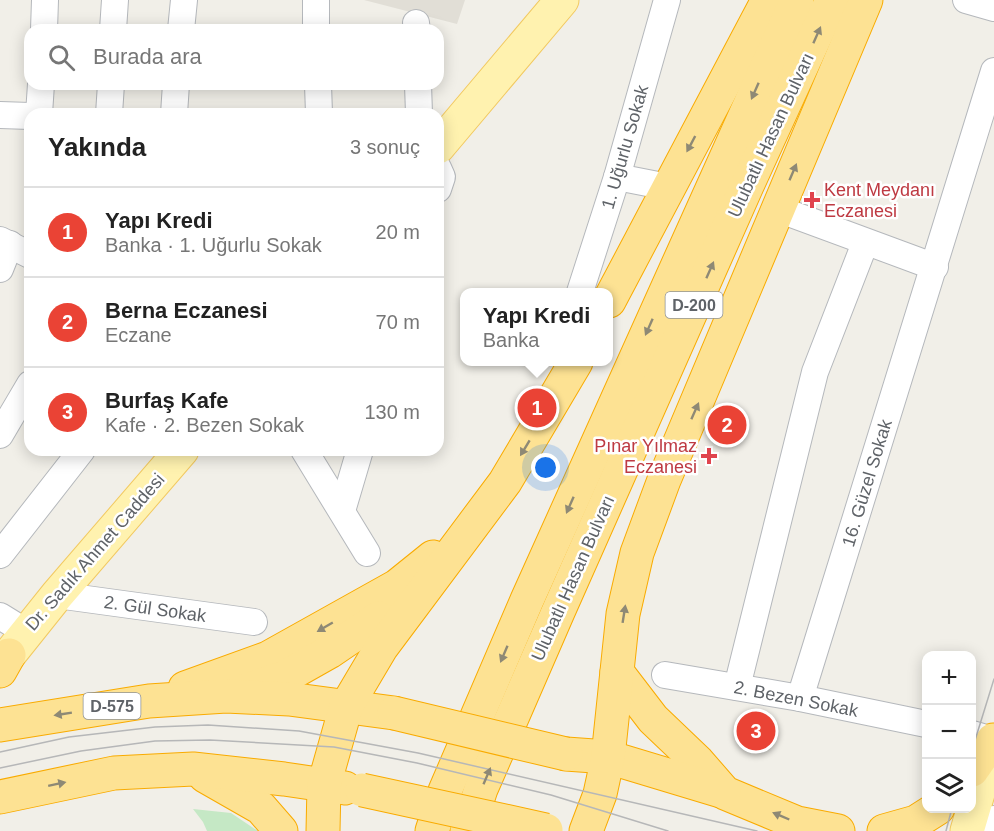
<!DOCTYPE html>
<html lang="tr">
<meta charset="utf-8">
<style>
:root{--surface:#fff;--page:#f2f2f2;--text:#222;--muted:#767676;--line:#e0e0e0;--accent:#ea4335}
body{margin:0;font-family:Helvetica,sans-serif;background:var(--page);color:var(--text)}
.controls{position:absolute;right:18px;bottom:18px;display:grid;overflow:hidden;border-radius:12px;box-shadow:0 3px 15px #0003}
.controls button{width:54px;height:54px;display:grid;place-items:center;padding:0;border:0;border-bottom:2px solid var(--line);background:var(--surface);color:var(--text);font:30px sans-serif}
.you{position:absolute;left:546px;top:468px;width:21px;height:21px;margin:-15px;border:4px solid #fff;border-radius:50%;background:#1a73e8;box-shadow:0 0 0 9px #1a73e833}
.badge{display:grid;place-items:center;width:39px;height:39px;border-radius:50%;background:var(--accent);color:#fff;font-size:20px;font-weight:700}
.pin{position:absolute;translate:-50% -50%;border:3px solid #fff;box-shadow:0 2px 6px #0006}
.popup{position:absolute;left:460px;top:288px;width:153px;height:78px;box-sizing:border-box;display:grid;place-content:center;border-radius:12px;background:var(--surface);filter:drop-shadow(0 2px 4px #0005);font-size:20px;white-space:nowrap;color:var(--muted)}
.popup b{font-size:22px;color:var(--text)}
.popup::after{content:'';position:absolute;left:50%;top:100%;margin-left:-12px;border:12px solid transparent;border-top-color:var(--surface)}
.list{margin:0;padding:0;list-style:none}
h2{display:flex;justify-content:space-between;align-items:center;height:78px;margin:0;padding:0 24px;font-size:26px}
h2 small{font-size:20px;font-weight:400;color:var(--muted)}
.list li{display:grid;grid-template-columns:39px 1fr auto;gap:18px;align-items:center;box-sizing:border-box;height:90px;padding:0 24px;border-top:2px solid var(--line)}
.list b{display:block;font-size:22px;white-space:nowrap}
.list p{margin:0;font-size:20px;white-space:nowrap;color:var(--muted)}
.list em{font-size:20px;font-style:normal;color:var(--muted)}
.icon{flex:none;width:33px;height:33px;fill:none;stroke:currentColor;stroke-width:2;stroke-linecap:round;stroke-linejoin:round}
.map{position:relative;flex:none;width:994px;height:831px;overflow:hidden}
.search{position:absolute;background:var(--surface);box-shadow:0 3px 15px #0003;left:24px;top:24px;width:420px;height:66px;display:flex;align-items:center;gap:15px;box-sizing:border-box;padding:0 21px;border-radius:18px;color:var(--muted);font-size:22px}
.panel{position:absolute;background:var(--surface);box-shadow:0 3px 15px #0003;left:24px;top:108px;width:420px;height:348px;border-radius:18px}
.map>svg:first-child{display:block}
.education{fill:#e1ded6}
.green{fill:#c5e8c5}
.lines{fill:none;stroke-linecap:round;stroke-linejoin:round}
.minor-casing{stroke:#b5b8bc;stroke-width:28}
.major-casing{stroke:#f2c960;stroke-width:35}
.highway-casing{stroke:#f9ab00;stroke-width:35}
.minor{stroke:#fff;stroke-width:26}
.major{stroke:#fff2af;stroke-width:33}
.highway{stroke:#fde293;stroke-width:33}
.tram{stroke:#b6b7b8;stroke-width:1.5}
.highway-bridge-casing{stroke:#f9ab00;stroke-width:35;stroke-linecap:butt}
.highway-bridge{stroke:#fde293;stroke-width:33}
.oneway{fill:#8e8975}
.health-dot{fill:#e0444e;stroke:#fff;stroke-width:2}
.labels{text-anchor:middle;stroke-width:5;stroke-linejoin:round;paint-order:stroke}
.shield{fill:#fff;stroke:#8f9295;stroke-width:1.5}
.shield-label{font-size:16px;font-weight:bold;fill:#5f6368}
.street-label{font-size:18px;fill:#5f6368;stroke:#fff}
.health-label{font-size:18px;fill:#be3a42;stroke:#fff;text-anchor:start}
</style>
<div class="map">
<svg width="994" height="831" viewBox="0 0 994 831">
<rect width="100%" height="100%" fill="#f1efe8"/>
<!-- education -->
<polygon class="education" points="364,0 465,0 457,24"/>
<!-- green -->
<polygon class="green" points="193,809 231,813 258,831 207,831 203,822"/>
<g class="lines">
<defs>
<g id="minor">
<polyline points="316,0 316,30"/>
<polyline points="966,0 994,8"/>
<polyline points="416,23 417,30"/>
<polyline points="44,30 45,0"/>
<polyline points="113,30 115,0"/>
<polyline points="181,30 184,0"/>
<polyline points="318,84 319,114"/>
<polyline points="418,84 419,114"/>
<polyline points="39,114 41,84"/>
<polyline points="109,114 111,84"/>
<polyline points="174,114 176,84"/>
<polyline points="0,115 30,116"/>
<polyline points="438,168 442,177 438,189"/>
<polyline points="617,177 668,187"/>
<polyline points="778,209 935,267"/>
<polyline points="0,240 30,255"/>
<polyline points="0,269 10,244"/>
<polyline points="580,292 617,177 667,0"/>
<polyline points="0,435 30,384"/>
<polyline points="304,450 367,553"/>
<polyline points="342,511 360,450"/>
<polyline points="0,555 82,450"/>
<polyline points="57,595 254,622"/>
<polyline points="0,616 26,632"/>
<polyline points="665,675 800,698 926,724"/>
<polyline points="737,687 815,372 865,243"/>
<polyline points="800,698 994,71"/>
<polyline points="972,734 993,740"/>
<polyline points="990,831 994,819"/>
</g>
<g id="major">
<polyline points="438,147 562,0"/>
<polyline points="9,655 57,595 182,450"/>
<polyline points="967,831 993,742"/>
</g>
<g id="highway">
<polyline points="609,301 768,0"/>
<polyline points="0,671 9,655"/>
<polyline points="617,672 653,719 698,762 725,793 797,823 838,831"/>
<polyline points="185,688 268,658 397,586 433,557"/>
<polyline points="246,690 283,678 329,652 379,618"/>
<polyline points="0,725 149,701 226,696 289,699 394,713"/>
<polyline points="566,754 608,757 724,792"/>
<polyline points="972,770 993,740"/>
<polyline points="205,776 261,808 281,831"/>
<polyline points="0,797 114,773 193,769 284,779 345,788"/>
<polyline points="323,831 324,785 346,707 381,648 505,482 576,362"/>
<polyline points="432,831 445,791 527,600 797,0"/>
<polyline points="467,831 481,789 558,612 746,188 832,0"/>
<polyline points="586,831 600,794 608,757 623,614 637,553 664,480 866,0"/>
<polyline points="884,831 916,822 938,808"/>
</g>
</defs>
<!-- minor casing -->
<use href="#minor" class="minor-casing"/>
<!-- major casing -->
<use href="#major" class="major-casing"/>
<!-- highway casing -->
<use href="#highway" class="highway-casing"/>
<!-- minor -->
<use href="#minor" class="minor"/>
<!-- major -->
<use href="#major" class="major"/>
<!-- highway -->
<use href="#highway" class="highway"/>
<!-- tram -->
<g class="tram">
<polyline points="972,750 994,679"/>
<polyline points="0,752 69,737 155,727 208,725 299,731 418,753 757,831"/>
<polyline points="0,768 81,751 155,741 210,740 334,747 417,763 551,795 668,831"/>
<polyline points="946,831 952,808"/>
</g>
<defs>
<g id="highway-bridge">
<polyline points="394,713 566,754"/>
<polyline points="362,790 546,830"/>
</g>
</defs>
<!-- highway-bridge casing -->
<use href="#highway-bridge" class="highway-bridge-casing"/>
<!-- highway-bridge -->
<use href="#highway-bridge" class="highway-bridge"/>
</g>
<!-- one-way arrows -->
<defs><path id="oneway-solid" d="M-6-.8H1V-3.2L6.5 0L1 3.2V.8H-6Z" transform="scale(1.5)"/></defs>
<g class="oneway">
<use href="#oneway-solid" transform="translate(817 35) rotate(-66)"/>
<use href="#oneway-solid" transform="translate(755 91) rotate(114)"/>
<use href="#oneway-solid" transform="translate(691 144) rotate(118)"/>
<use href="#oneway-solid" transform="translate(793 172) rotate(-67)"/>
<use href="#oneway-solid" transform="translate(710 270) rotate(-66)"/>
<use href="#oneway-solid" transform="translate(649 327) rotate(114)"/>
<use href="#oneway-solid" transform="translate(695 411) rotate(-66)"/>
<use href="#oneway-solid" transform="translate(525 448) rotate(121)"/>
<use href="#oneway-solid" transform="translate(570 505) rotate(114)"/>
<use href="#oneway-solid" transform="translate(624 614) rotate(-81)"/>
<use href="#oneway-solid" transform="translate(325 627) rotate(150)"/>
<use href="#oneway-solid" transform="translate(504 654) rotate(113)"/>
<use href="#oneway-solid" transform="translate(63 714) rotate(171)"/>
<use href="#oneway-solid" transform="translate(487 776) rotate(-67)"/>
<use href="#oneway-solid" transform="translate(57 784) rotate(-12)"/>
<use href="#oneway-solid" transform="translate(781 816) rotate(-157)"/>
</g>
<!-- markers -->
<g class="health-dot">
<path d="M809 191h6v6h6v6h-6v6h-6v-6h-6v-6h6z"/>
<path d="M706 447h6v6h6v6h-6v6h-6v-6h-6v-6h6z"/>
</g>
<g class="labels">
<!-- shield labels -->
<g class="shield">
<rect x="665.5" y="292" width="57" height="26" rx="4.5"/>
<rect x="83.5" y="693" width="57" height="26" rx="4.5"/>
</g>
<g class="shield-label">
<text x="694" y="311">D-200</text>
<text x="112" y="712">D-575</text>
</g>
<!-- street labels -->
<g class="street-label">
<text transform="translate(771 135) rotate(-65)" y="6">Ulubatlı Hasan Bulvarı</text>
<text transform="translate(625 147) rotate(-74)" y="6">1. Uğurlu Sokak</text>
<text transform="translate(867 483) rotate(-73)" y="6">16. Güzel Sokak</text>
<text transform="translate(95 552) rotate(-49)" y="6">Dr. Sadık Ahmet Caddesi</text>
<text transform="translate(573 578) rotate(-66)" y="6">Ulubatlı Hasan Bulvarı</text>
<text transform="translate(155 609) rotate(8)" y="6">2. Gül Sokak</text>
<text transform="translate(796 699) rotate(11)" y="6">2. Bezen Sokak</text>
</g>
<!-- health labels -->
<g class="health-label">
<text x="824" y="196">Kent Meydanı<tspan x="824" dy="21">Eczanesi</tspan></text>
<text x="697" y="452" text-anchor="end">Pınar Yılmaz<tspan x="697" dy="21">Eczanesi</tspan></text>
</g>
</g>
</svg>
<div class="controls">
<button>+</button>
<button>−</button>
<button><svg class="icon" aria-label="layers" viewBox="0 0 24 24"><path d="M12 4l9 5-9 5-9-5zM3 14l9 5 9-5"/></svg></button>
</div>
<div class="you"></div>
<div class="pin badge" style="left:537px;top:408px">1</div>
<div class="popup"><b>Yapı Kredi</b>Banka</div>
<div class="pin badge" style="left:727px;top:425px">2</div>
<div class="pin badge" style="left:756px;top:731px">3</div>
<div class="search"><svg class="icon" aria-label="search" viewBox="0 0 24 24"><circle cx="10" cy="10" r="6"/><path d="M15 15l6 6"/></svg>Burada ara</div>
<section class="panel">
<h2>Yakında<small>3 sonuç</small></h2>
<ul class="list">
<li><span class="badge">1</span><div><b>Yapı Kredi</b><p>Banka · 1. Uğurlu Sokak</p></div><em>20 m</em></li>
<li><span class="badge">2</span><div><b>Berna Eczanesi</b><p>Eczane</p></div><em>70 m</em></li>
<li><span class="badge">3</span><div><b>Burfaş Kafe</b><p>Kafe · 2. Bezen Sokak</p></div><em>130 m</em></li>
</ul>
</section>
</div>
